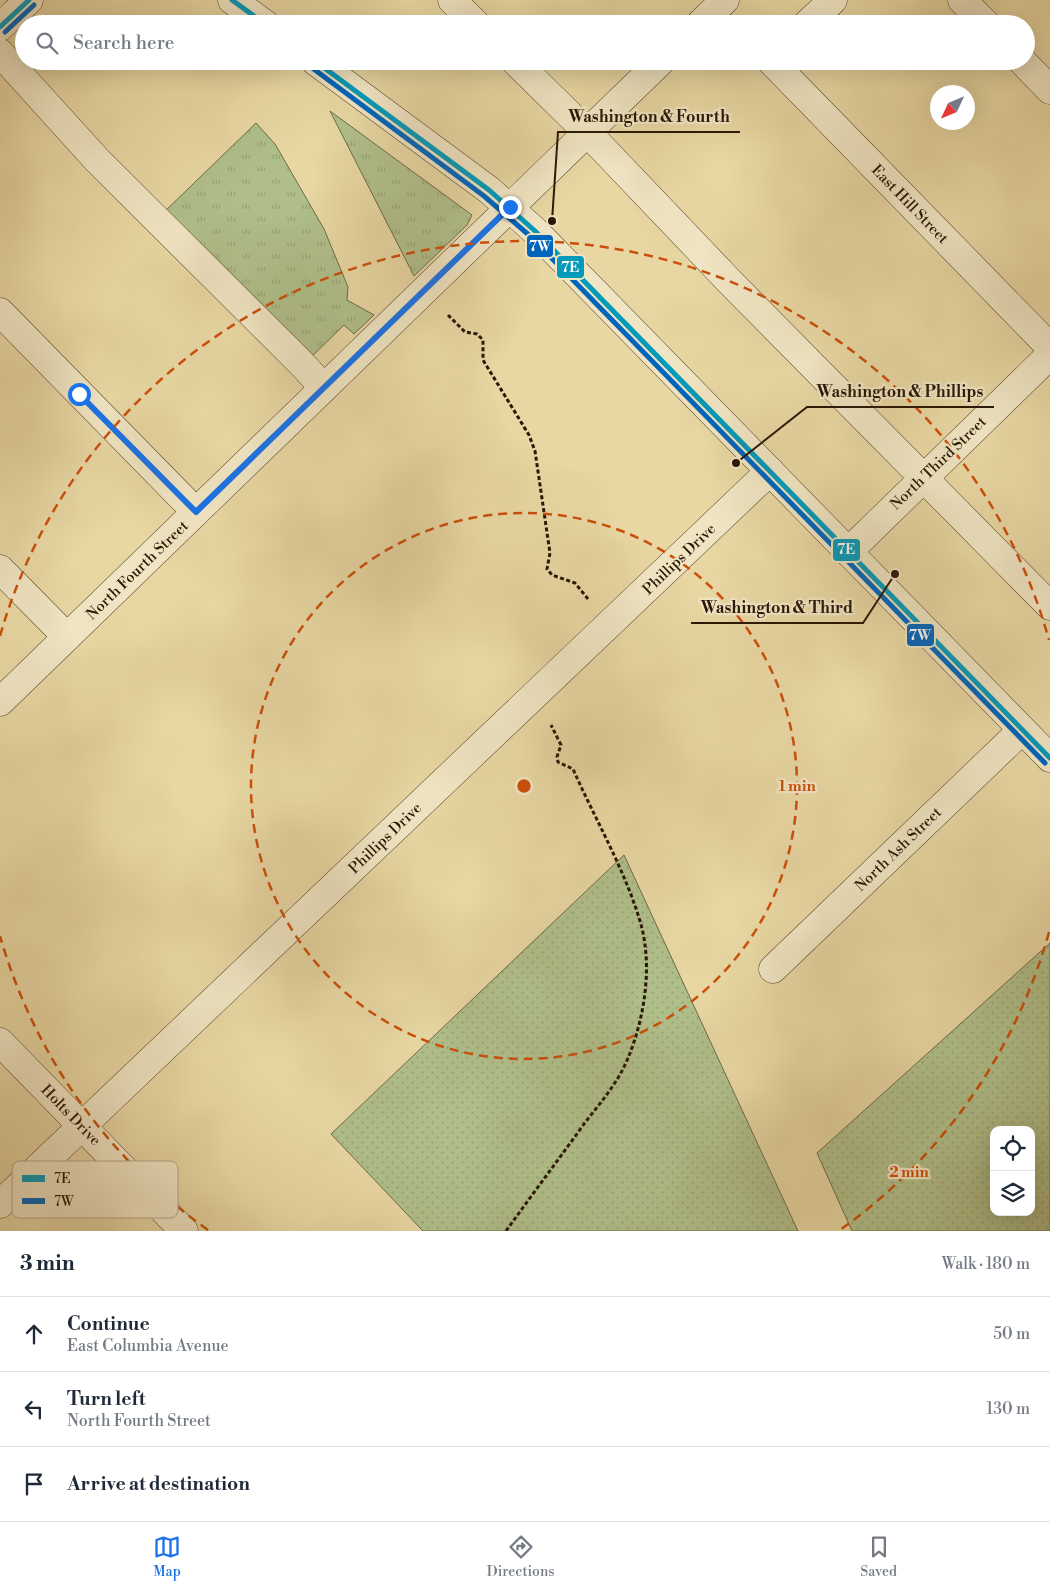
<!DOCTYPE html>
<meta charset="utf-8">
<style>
:root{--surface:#fff;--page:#f2f2f3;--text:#1f2937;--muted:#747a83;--line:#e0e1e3;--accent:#1a73e8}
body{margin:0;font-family:"Libre Bodoni",serif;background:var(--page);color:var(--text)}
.controls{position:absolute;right:15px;bottom:15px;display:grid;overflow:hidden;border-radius:10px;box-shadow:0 5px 20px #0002}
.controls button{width:45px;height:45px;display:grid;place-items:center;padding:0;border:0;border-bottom:1px solid var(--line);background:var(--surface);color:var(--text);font:25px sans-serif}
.compass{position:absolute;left:930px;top:85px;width:45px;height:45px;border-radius:50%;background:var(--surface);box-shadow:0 5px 20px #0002;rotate:226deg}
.stop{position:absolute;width:15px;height:15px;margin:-11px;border:4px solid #1a73e8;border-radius:50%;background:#fff}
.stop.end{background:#1a73e8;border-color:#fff;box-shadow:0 1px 5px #0008}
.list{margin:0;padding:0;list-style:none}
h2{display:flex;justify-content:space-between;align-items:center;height:65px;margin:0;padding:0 20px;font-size:21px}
h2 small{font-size:16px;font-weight:400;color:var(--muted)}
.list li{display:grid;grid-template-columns:32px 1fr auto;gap:15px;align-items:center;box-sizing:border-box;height:75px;padding:0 20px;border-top:1px solid var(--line)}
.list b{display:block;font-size:19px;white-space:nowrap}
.list p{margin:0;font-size:16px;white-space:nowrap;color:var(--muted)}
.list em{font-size:16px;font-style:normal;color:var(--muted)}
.icon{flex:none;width:28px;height:28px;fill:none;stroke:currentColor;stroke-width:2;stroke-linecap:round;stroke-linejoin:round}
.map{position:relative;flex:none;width:1050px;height:1231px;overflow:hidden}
.search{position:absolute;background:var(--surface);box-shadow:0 5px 20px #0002;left:15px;right:15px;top:15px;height:55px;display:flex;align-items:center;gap:12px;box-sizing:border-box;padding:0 18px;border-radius:28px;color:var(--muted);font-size:19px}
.sheet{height:290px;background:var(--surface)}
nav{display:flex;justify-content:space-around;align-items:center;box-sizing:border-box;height:70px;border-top:1px solid var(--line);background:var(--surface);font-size:14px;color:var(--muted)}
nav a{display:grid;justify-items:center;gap:2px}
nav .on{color:var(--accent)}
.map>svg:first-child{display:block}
.grass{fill:url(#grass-tufts);stroke:#6d6a48}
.park{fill:url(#park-dots);stroke:#6d6a48;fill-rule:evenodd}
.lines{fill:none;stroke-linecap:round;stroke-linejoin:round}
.minor-casing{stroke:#5a462d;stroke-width:29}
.path{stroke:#2a1606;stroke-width:3;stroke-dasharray:4 2.5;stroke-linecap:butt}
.minor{stroke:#f0e5c3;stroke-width:28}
.bus-1-casing{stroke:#f0e5c3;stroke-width:9}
.bus-2-casing{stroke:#f0e5c3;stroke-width:9}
.bus-1{stroke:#049aba;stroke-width:5}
.bus-2{stroke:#0065bd;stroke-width:5}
.route{stroke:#1a73e8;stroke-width:6}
.ring{fill:none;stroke:#cc4f0b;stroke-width:2.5;stroke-dasharray:9 6}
.labels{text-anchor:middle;stroke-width:4.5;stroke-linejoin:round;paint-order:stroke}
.street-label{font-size:15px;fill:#2a1606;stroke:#f0e5c3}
.key{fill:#f0e5c3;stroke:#b5a78a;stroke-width:1}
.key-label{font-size:14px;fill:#2a1606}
.centre{fill:#cc4f0b;stroke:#f0e5c3;stroke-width:2.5}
.ring-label{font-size:15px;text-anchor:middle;font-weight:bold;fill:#cc4f0b;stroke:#f0e5c3;stroke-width:4.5;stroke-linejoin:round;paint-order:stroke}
.leader{fill:none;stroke:#2a1606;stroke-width:2}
.callout-dot{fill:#2a1606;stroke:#f0e5c3;stroke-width:2}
.callout-label{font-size:16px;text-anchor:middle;font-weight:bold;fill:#2a1606;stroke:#f0e5c3;stroke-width:4.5;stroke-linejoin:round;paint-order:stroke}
.line-badge{stroke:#f0e5c3;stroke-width:2}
.badge-label{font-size:14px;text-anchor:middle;font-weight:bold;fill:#fff}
</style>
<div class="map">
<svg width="1050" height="1231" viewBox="0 0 1050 1231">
<defs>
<pattern id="grass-tufts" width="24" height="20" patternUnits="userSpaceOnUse" patternTransform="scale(1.25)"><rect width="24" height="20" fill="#b0bf8a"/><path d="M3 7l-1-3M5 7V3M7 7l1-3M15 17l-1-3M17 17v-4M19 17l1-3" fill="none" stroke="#98a376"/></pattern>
<pattern id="park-dots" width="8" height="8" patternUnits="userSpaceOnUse" patternTransform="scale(1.25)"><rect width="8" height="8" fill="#b0bf8a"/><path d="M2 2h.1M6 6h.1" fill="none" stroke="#98a376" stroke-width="1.8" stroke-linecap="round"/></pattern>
</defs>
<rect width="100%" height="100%" fill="#e8d7a3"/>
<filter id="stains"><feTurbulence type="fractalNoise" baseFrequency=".004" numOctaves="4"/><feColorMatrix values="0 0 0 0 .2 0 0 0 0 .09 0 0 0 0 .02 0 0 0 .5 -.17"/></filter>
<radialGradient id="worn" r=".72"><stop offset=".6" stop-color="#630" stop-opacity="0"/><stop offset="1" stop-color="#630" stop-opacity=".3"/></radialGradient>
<!-- grass -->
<g class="grass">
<polygon points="330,111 472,215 467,225 414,276"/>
<polygon points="256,123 275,144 324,229 348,287 347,300 374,315 354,334 344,325 306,362 159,217"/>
</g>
<!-- park -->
<g class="park">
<polygon points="624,855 798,1231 423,1231 331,1134"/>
<path d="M1050,943V1231H852L817,1153ZM994,1130H1031V1212H994Z"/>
</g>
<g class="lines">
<defs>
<g id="minor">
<polyline points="232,0 265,24"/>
<polyline points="452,0 476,24"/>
<polyline points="962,0 986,24"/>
<polyline points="700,24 725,0"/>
<polyline points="807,24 833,0"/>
<polyline points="0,27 29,0"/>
<polyline points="0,53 97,160 301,363 324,388"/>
<polyline points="315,61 489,190 535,231 1050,758"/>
<polyline points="515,61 587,132 731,283 1050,606"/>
<polyline points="771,61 1050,347"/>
<polyline points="1022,61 1050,90"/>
<polyline points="0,312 196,512"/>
<polyline points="848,552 1050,355"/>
<polyline points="0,569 67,637"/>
<polyline points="0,702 661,61"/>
<polyline points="773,969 1022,730"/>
<polyline points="0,1042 184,1231"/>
<polyline points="0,1204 770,471"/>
</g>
</defs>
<!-- minor casing -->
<use href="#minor" class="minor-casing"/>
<!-- path -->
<g class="path">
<polyline points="448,315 465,332 477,334 483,340 483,360 529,435 535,451 550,553 547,569 552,575 575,583 588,599"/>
<path d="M506,1231C532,1195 558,1160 584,1124C600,1103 618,1083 628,1058C645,1017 653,964 640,921C624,868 595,819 573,769L558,762L557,757L561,745L551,725"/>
</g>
<!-- minor -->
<use href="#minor" class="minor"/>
<defs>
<g id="bus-1">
<polyline points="232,0 265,24"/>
<polyline points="0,27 29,0"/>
<polyline points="315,61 489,190 535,231 1050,758"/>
</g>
<g id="bus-2">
<polyline points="5,32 34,5"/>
<polyline points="311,67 484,196 530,236 1045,763"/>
</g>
</defs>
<!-- bus-1 casing -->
<use href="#bus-1" class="bus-1-casing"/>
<!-- bus-2 casing -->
<use href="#bus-2" class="bus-2-casing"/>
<!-- bus-1 -->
<use href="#bus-1" class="bus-1"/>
<!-- bus-2 -->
<use href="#bus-2" class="bus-2"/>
</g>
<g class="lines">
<!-- route -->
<polyline class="route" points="79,394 196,512 510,207"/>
</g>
<!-- distance rings -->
<g class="ring">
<circle cx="524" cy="786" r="273"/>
<path d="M1049 932A545 545 0 0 1 840 1230M208 1230A545 545 0 0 1 0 936M0 636A545 545 0 0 1 1049 640"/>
</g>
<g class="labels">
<!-- street labels -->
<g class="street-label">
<text transform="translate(910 204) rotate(46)" y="5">East Hill Street</text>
<text transform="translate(938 463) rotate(-44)" y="5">North Third Street</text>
<text transform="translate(679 559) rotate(-44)" y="5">Phillips Drive</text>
<text transform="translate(137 570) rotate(-44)" y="5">North Fourth Street</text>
<text transform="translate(385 838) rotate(-44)" y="5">Phillips Drive</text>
<text transform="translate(898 849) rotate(-44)" y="5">North Ash Street</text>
<text transform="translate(71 1115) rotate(46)" y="5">Holts Drive</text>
</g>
</g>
<!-- legend -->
<rect x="12" y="1161" width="166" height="57" rx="8" class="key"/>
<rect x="22" y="1175" width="23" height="7" fill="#049aba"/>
<rect x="22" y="1198" width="23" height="6" fill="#0065bd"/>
<g class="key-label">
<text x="54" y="1183">7E</text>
<text x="54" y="1206">7W</text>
</g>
<circle cx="524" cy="786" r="8" class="centre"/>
<g class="ring-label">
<text x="797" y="791">1 min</text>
<text x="909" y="1177">2 min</text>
</g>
<!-- callouts -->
<path class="leader" d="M552 221L558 132H740M736 463L807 407H994M895 574L863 623H691"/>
<g class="callout-dot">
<circle cx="552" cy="221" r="5"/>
<circle cx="736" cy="463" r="5"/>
<circle cx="895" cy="574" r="5"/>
</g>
<g class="callout-label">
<text x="649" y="122">Washington &amp; Fourth</text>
<text x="900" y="397">Washington &amp; Phillips</text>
<text x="777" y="613">Washington &amp; Third</text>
</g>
<g class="line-badge">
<rect x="526" y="234" width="28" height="24" rx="5" fill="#0065bd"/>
<rect x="556" y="255" width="29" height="24" rx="5" fill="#049aba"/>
<rect x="832" y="538" width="29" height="24" rx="5" fill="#049aba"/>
<rect x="906" y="623" width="29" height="24" rx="5" fill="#0065bd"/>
</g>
<g class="badge-label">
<text x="540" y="251">7W</text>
<text x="570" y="272">7E</text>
<text x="846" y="554">7E</text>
<text x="920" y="640">7W</text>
</g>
<rect width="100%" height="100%" filter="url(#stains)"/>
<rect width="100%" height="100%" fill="url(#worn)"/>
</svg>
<div class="controls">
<button><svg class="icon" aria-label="locate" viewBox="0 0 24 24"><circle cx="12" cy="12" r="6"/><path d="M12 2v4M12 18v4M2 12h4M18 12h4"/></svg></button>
<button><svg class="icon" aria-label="layers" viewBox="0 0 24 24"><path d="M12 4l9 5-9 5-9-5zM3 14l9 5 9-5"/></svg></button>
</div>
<svg class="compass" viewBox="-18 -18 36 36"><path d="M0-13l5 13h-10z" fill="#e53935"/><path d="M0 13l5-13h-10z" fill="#747a83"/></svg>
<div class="stop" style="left:79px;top:394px"></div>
<div class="stop end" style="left:510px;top:207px"></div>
<div class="search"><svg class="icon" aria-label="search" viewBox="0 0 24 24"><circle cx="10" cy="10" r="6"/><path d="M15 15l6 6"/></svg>Search here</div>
</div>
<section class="sheet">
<h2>3 min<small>Walk · 180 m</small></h2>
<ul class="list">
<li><svg class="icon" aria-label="ahead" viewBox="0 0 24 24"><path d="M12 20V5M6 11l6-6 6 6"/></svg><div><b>Continue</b><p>East Columbia Avenue</p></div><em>50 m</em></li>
<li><svg class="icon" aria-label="left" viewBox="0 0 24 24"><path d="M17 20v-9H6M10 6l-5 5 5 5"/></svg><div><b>Turn left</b><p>North Fourth Street</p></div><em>130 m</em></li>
<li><svg class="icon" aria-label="arrive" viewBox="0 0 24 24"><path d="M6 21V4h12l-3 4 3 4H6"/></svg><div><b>Arrive at destination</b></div></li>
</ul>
</section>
<nav>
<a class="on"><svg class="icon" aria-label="map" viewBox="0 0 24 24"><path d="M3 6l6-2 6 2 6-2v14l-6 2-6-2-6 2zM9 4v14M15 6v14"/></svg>Map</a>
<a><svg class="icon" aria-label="directions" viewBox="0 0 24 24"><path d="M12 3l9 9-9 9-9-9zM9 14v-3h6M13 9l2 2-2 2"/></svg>Directions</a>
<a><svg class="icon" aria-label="saved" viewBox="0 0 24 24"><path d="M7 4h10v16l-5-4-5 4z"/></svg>Saved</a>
</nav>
